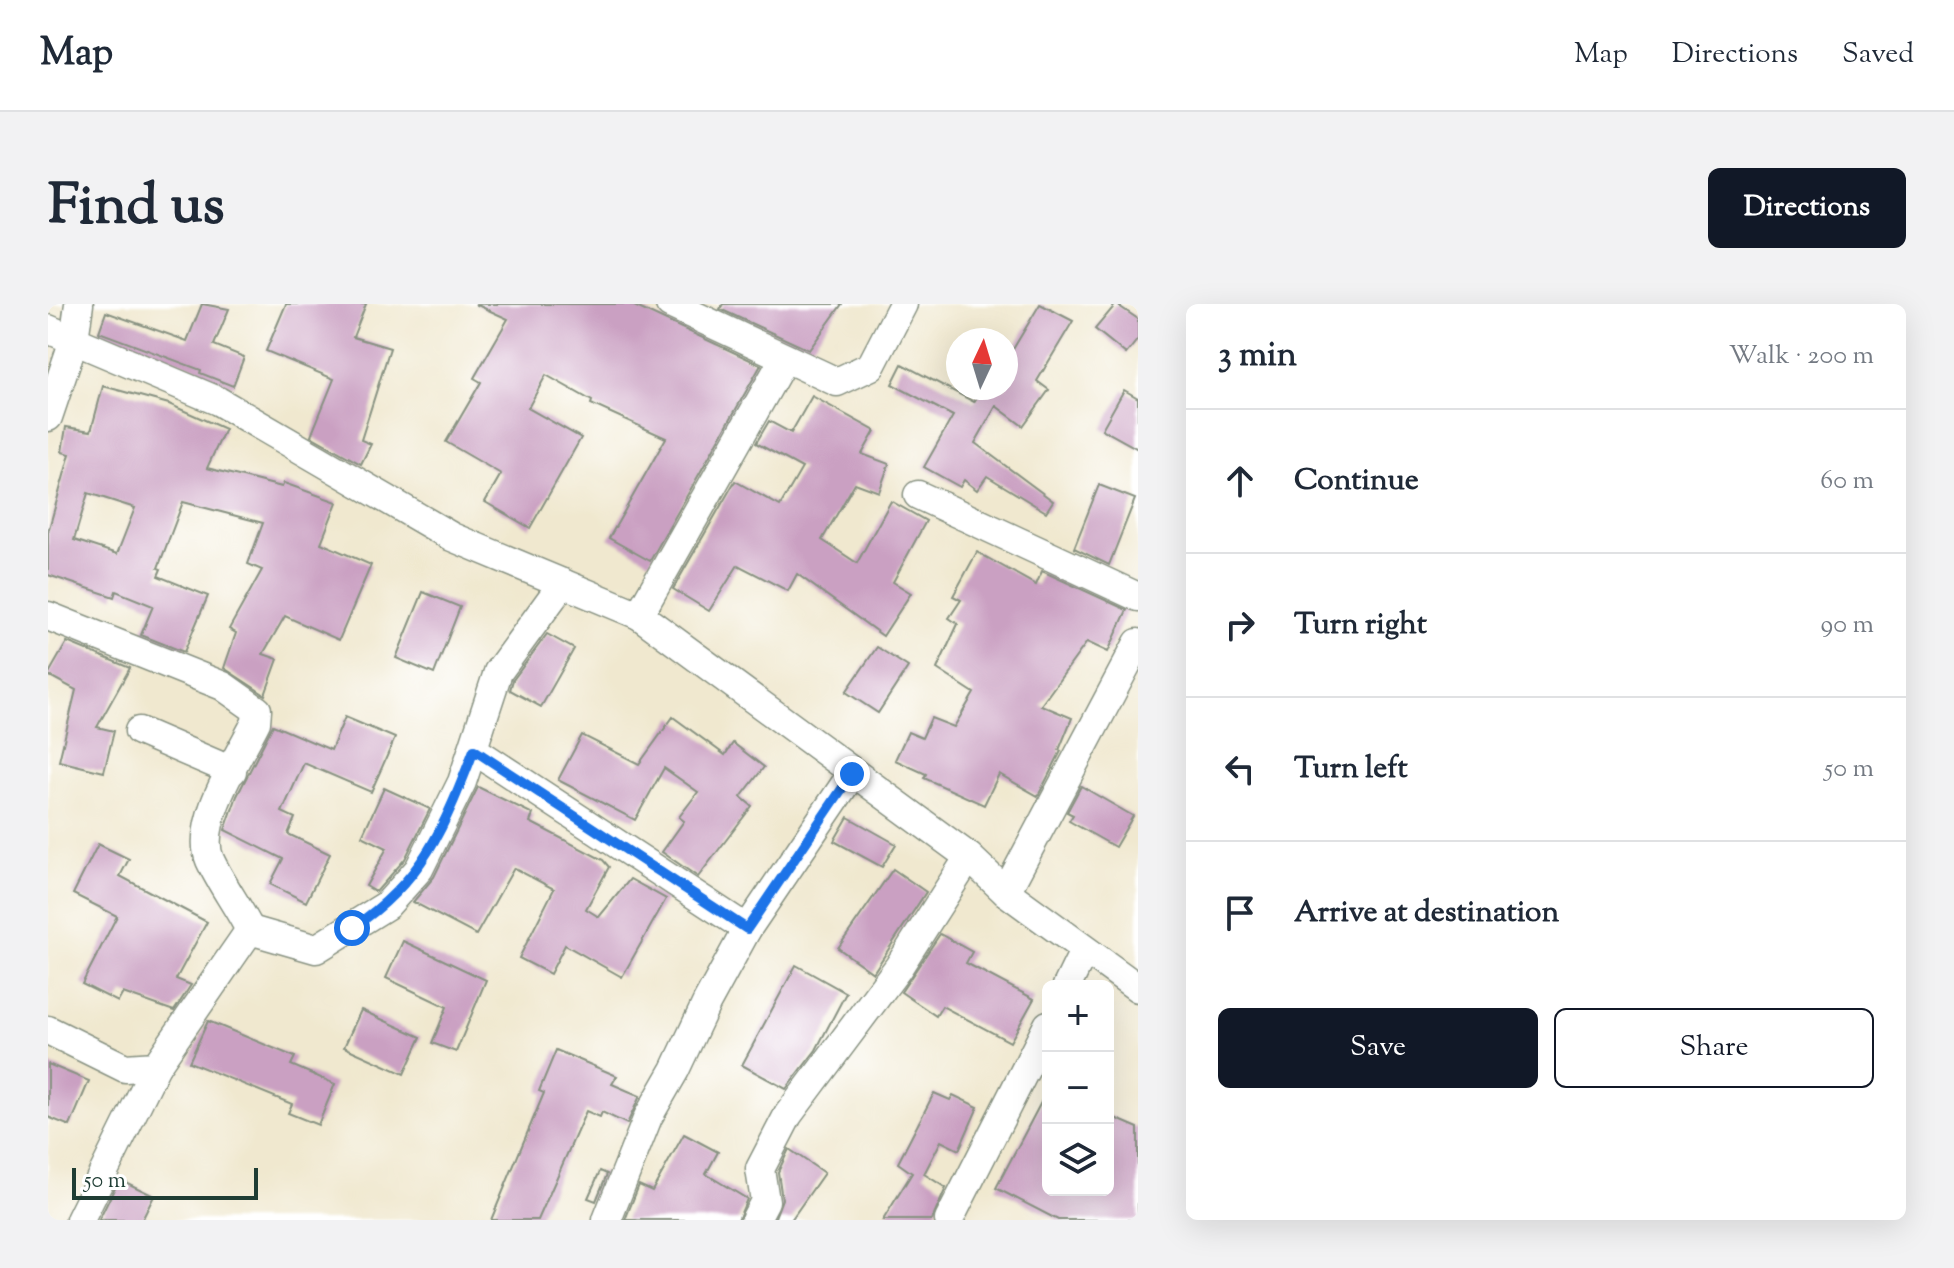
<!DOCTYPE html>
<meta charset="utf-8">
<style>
:root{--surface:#fff;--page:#f2f2f3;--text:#1f2937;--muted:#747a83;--line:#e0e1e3;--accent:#111827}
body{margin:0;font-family:"Sorts Mill Goudy",serif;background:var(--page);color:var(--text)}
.controls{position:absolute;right:24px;bottom:24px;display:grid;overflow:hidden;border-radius:12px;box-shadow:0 8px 32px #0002}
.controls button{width:72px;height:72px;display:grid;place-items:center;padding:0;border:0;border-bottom:2px solid var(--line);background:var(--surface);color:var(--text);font:40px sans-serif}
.compass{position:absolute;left:898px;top:24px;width:72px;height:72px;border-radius:50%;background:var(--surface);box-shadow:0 8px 32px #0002;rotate:4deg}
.scale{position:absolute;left:24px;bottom:20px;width:186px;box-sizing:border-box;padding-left:8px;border:4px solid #1f3d34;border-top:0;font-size:22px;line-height:28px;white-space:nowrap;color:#1f3d34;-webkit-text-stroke:6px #fff;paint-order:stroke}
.stop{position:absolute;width:24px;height:24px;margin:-18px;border:6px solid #1a73e8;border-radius:50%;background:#fff}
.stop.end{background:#1a73e8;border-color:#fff;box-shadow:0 2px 8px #0008}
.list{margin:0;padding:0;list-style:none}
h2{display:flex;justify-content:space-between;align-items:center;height:104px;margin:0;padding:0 32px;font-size:34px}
h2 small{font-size:26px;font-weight:400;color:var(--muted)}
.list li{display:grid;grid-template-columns:52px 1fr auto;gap:24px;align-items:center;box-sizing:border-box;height:144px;padding:0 32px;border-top:2px solid var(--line)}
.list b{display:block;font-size:30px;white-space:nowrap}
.list em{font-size:26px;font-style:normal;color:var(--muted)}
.actions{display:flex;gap:16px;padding:24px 32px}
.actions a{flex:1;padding:18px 0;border:2px solid var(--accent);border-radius:12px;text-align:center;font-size:28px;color:var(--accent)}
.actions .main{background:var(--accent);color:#fff}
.icon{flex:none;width:44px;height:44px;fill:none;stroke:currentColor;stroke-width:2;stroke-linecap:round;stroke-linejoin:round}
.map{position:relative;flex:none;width:1090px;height:916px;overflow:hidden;border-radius:12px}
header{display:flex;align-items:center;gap:48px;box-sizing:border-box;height:112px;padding:0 40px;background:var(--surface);border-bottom:2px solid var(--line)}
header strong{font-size:38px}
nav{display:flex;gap:44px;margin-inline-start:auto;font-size:28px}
.intro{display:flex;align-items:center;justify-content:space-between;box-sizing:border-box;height:192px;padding:0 48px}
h1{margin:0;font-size:56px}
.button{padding:20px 36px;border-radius:12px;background:var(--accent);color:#fff;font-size:28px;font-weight:700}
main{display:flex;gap:48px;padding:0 48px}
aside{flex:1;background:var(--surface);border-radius:12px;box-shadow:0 8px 32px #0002}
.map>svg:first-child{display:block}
.building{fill:#caa0c2;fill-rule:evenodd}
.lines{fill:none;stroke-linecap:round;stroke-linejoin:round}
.minor-casing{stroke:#889282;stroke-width:31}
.minor{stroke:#fff;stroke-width:28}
.route{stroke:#1a73e8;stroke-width:10}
</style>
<header>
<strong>Map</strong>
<nav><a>Map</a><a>Directions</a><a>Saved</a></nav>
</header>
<div class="intro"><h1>Find us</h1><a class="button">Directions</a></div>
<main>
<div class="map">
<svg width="1090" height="916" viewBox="0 0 1090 916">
<rect width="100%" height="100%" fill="#fff"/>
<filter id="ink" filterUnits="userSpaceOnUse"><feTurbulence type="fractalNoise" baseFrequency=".0125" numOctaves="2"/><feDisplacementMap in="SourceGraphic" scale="16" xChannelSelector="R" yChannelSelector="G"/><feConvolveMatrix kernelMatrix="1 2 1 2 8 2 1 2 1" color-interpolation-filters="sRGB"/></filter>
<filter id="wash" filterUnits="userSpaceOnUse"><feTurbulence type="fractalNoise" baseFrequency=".006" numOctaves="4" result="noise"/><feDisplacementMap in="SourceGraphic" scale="32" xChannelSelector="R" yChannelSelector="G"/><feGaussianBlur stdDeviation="1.8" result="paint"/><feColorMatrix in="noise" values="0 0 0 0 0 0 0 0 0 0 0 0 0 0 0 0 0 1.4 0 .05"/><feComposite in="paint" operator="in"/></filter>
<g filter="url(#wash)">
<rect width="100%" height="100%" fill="#f0e8cf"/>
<g id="blocks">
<!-- building -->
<g class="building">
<polygon points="154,0 181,5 166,41 196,53 185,82 152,69 153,66 51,28 58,8 139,37"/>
<polygon points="238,0 318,0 305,33 342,44 313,136 323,140 313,160 263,132 286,75 218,47"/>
<polygon points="427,0 582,0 713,61 602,257 561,234 618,134 543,100 544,97 498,71 480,104 533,134 482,224 437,198 453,170 398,138 433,78 426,74 460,15"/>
<polygon points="675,0 794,0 761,46 672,5"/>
<polygon points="992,0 1025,17 989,77 1001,86 975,122 948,102 927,139 1005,197 998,208 939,172 929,186 916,176 912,183 876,163 905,112 844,80 854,60 926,98 931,90 924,84 958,84 958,57"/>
<polygon points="1068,0 1090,15 1090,35 1078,50 1047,25"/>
<path d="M55,82L121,100L177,125L159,164L234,183L236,179L289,198L273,239L323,261L291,336L237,312L215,350L230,355L217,391L176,364L188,329L181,325L214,266L200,260L215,219L135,198L110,264L113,265L110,272L160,292L136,348L93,331L105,302L68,287L66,293L0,271V228L22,150L14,148L18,123L43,127ZM40,189L87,204L69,250L26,236Z"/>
<polygon points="1076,86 1090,94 1090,145 1054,125"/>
<polygon points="764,92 827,127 814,150 841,160 831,188 807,179 774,236 809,259 843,197 878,217 845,278 863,289 835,332 749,270 740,287 690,261 661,307 625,285 687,177 732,202 754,164 708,139 721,117 743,129"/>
<polygon points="1051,181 1087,195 1061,261 1026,244"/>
<polygon points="929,248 988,281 994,267 1079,306 1060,348 1039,338 993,401 1024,414 1011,446 1013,447 990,492 951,470 936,501 876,474 878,470 847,456 860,428 874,434 883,414 906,423 926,389 889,365 910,320 901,314 913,296 905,292"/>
<polygon points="375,288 412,303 386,370 348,354"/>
<polygon points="499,330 526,345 493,403 462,386 465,376"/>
<polygon points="19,338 82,364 49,423 66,427 56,468 11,457 28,386 0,371"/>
<polygon points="829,343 860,363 830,409 798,388"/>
<polygon points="297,413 347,434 323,488 256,459 234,508 247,514 240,530 282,550 258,598 222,580 235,555 177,526 189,492 225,421 283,446"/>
<polygon points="625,413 677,451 685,439 716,463 693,493 704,502 650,573 614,548 636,517 631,513 650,488 616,464 587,516 510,476 534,431 591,460"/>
<polygon points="1033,482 1085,512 1067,543 1021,517 1025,511 1019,508"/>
<polygon points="430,483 485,510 482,518 555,556 561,563 538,605 551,613 582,575 618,595 574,673 517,641 502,670 471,654 506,585 466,564 428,631 365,598 386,573"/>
<polygon points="336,484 382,505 357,555 328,588 318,582 339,544 314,532"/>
<polygon points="800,513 848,540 834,563 786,537"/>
<polygon points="50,540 81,555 72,572 159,618 128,675 143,681 126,707 75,689 70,698 34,680 69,612 25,590"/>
<polygon points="845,565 878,588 825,669 790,644"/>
<polygon points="892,630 924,648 918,659 986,695 962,738 894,702 888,712 853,688"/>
<polygon points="355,637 438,676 408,748 384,739 399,703 338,674"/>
<polygon points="748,661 798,689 768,746 738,785 694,761"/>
<polygon points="313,706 373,733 356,770 296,743"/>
<polygon points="160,717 247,753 243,761 287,780 270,821 240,809 244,800 141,758"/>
<polygon points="508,746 569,772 564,780 592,792 579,820 554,808 552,813 538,807 490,916 443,916 496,789 491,787"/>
<polygon points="0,760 41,777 22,822 0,813"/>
<polygon points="1000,785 1000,886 1060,886 1060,811 1090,824 1090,916 1010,916 948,884"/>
<polygon points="886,789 902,796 905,791 930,803 911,846 893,837 876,870 898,884 884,916 835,916 864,869 850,859"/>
<polygon points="636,830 670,848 658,870 699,895 690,916 577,916 591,881 604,887"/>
<polygon points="741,845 776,869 743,916 726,916 734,895 730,868"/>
<polygon points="552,867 559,870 548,897 540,894"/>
<polygon points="71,875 106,892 94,916 51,916"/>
</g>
</g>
</g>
<g filter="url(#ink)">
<use href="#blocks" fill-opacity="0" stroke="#889282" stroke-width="2"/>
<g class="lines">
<defs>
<g id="minor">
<polyline points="622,0 789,78 823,62 855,0"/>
<polyline points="0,25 170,97 404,233 591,311 921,553 958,588 1090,684"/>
<polyline points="0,113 26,36 31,0"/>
<polyline points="870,191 1090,293"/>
<polyline points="591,311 736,55"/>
<path d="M0,312L175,382L209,406L208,418C192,451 146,519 162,556C173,580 190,602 202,626"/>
<polyline points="91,427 184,467"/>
<polyline points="426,446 699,625"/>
<polyline points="958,588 1090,339"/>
<polyline points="1019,682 1036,647"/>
<polyline points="0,726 77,764 108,762 202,626 268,645 339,601 371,565 414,478 450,368 515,279"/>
<polyline points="32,916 108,762"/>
<polyline points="559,916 600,813 627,766 659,698 699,625 804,470"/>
<polyline points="707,916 717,897 712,865 740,811 850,664 921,553"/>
<polyline points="901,916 1000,721"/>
</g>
</defs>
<!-- minor casing -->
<use href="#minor" class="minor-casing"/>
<!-- minor -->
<use href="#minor" class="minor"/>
</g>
</g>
<g class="lines" filter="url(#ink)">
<!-- route -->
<path class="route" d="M304,624C375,577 396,524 426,446L699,625L804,470"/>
</g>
</svg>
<div class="controls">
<button>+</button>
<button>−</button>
<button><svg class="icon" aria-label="layers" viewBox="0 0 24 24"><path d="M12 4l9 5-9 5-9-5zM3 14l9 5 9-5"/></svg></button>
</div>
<svg class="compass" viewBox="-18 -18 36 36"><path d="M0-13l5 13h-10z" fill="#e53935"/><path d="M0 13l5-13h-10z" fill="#747a83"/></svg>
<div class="scale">50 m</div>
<div class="stop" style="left:304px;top:624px"></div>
<div class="stop end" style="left:804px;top:470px"></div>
</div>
<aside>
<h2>3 min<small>Walk · 200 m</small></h2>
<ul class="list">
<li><svg class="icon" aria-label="ahead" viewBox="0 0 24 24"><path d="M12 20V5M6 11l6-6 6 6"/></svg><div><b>Continue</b></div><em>60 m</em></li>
<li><svg class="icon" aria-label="right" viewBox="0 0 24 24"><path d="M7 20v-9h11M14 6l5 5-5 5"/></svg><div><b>Turn right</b></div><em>90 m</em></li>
<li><svg class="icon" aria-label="left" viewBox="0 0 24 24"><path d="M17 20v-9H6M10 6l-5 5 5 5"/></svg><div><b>Turn left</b></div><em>50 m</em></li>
<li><svg class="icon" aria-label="arrive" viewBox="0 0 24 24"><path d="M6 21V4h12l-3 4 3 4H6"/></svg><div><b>Arrive at destination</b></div></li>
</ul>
<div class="actions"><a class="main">Save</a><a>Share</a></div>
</aside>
</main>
